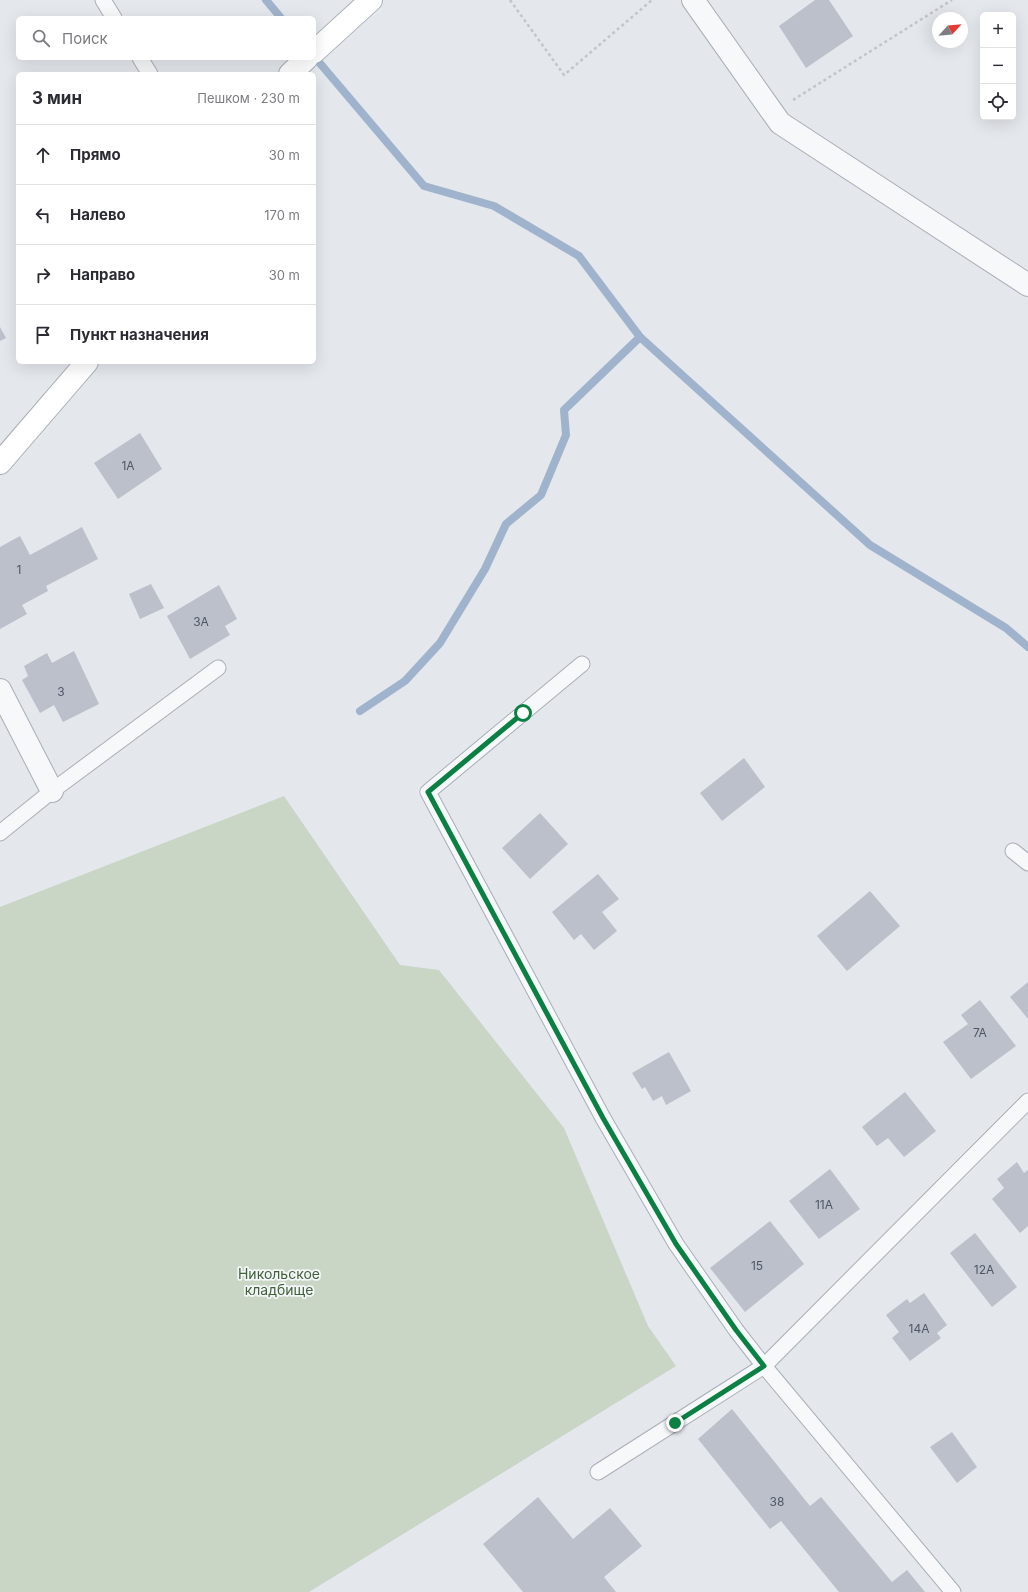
<!DOCTYPE html>
<html lang="ru">
<meta charset="utf-8">
<style>
:root{--surface:#fff;--page:#f2f2f3;--text:#2b2b33;--muted:#7c7c81;--line:#e1e1e2}
body{margin:0;font-family:Inter,sans-serif;background:var(--page);color:var(--text)}
.controls{position:absolute;right:12px;top:12px;display:grid;overflow:hidden;border-radius:6px;box-shadow:0 4px 16px #0002}
.controls button{width:36px;height:36px;display:grid;place-items:center;padding:0;border:0;border-bottom:1px solid var(--line);background:var(--surface);color:var(--text);font:20px sans-serif}
.compass{position:absolute;left:932px;top:12px;width:36px;height:36px;border-radius:50%;background:var(--surface);box-shadow:0 4px 16px #0002;rotate:64deg}
.stop{position:absolute;width:12px;height:12px;margin:-9px;border:3px solid #0b8043;border-radius:50%;background:#fff}
.stop.end{background:#0b8043;border-color:#fff;box-shadow:0 1px 4px #0008}
.list{margin:0;padding:0;list-style:none}
h2{display:flex;justify-content:space-between;align-items:center;height:52px;margin:0;padding:0 16px;font-size:17px}
h2 small{font-size:13px;font-weight:400;color:var(--muted)}
.list li{display:grid;grid-template-columns:26px 1fr auto;gap:12px;align-items:center;box-sizing:border-box;height:60px;padding:0 16px;border-top:1px solid var(--line)}
.list b{display:block;font-size:15px;white-space:nowrap}
.list em{font-size:13px;font-style:normal;color:var(--muted)}
.icon{flex:none;width:22px;height:22px;fill:none;stroke:currentColor;stroke-width:2;stroke-linecap:round;stroke-linejoin:round}
.map{position:relative;flex:none;width:1028px;height:1592px;overflow:hidden}
.search{position:absolute;background:var(--surface);box-shadow:0 4px 16px #0002;left:16px;top:16px;width:300px;height:44px;display:flex;align-items:center;gap:10px;box-sizing:border-box;padding:0 14px;border-radius:6px;color:var(--muted);font-size:15px}
.panel{position:absolute;background:var(--surface);box-shadow:0 4px 16px #0002;left:16px;top:72px;width:300px;height:292px;border-radius:6px}
.map>svg:first-child{display:block}
.green{fill:#c9d6c5}
.lines{fill:none;stroke-linecap:round;stroke-linejoin:round}
.stream{stroke:#9fb4cc;stroke-width:8}
.building{fill:#bbc0ca}
.lane-casing{stroke:#a9aeb7;stroke-width:17}
.street-casing{stroke:#a9aeb7;stroke-width:24}
.secondary-casing{stroke:#a9aeb7;stroke-width:24}
.path{stroke:#c2c5cb;stroke-width:2.5;stroke-dasharray:3 3;stroke-linecap:butt}
.lane{stroke:#f7f8fa;stroke-width:15}
.street{stroke:#f7f8fa;stroke-width:22}
.secondary{stroke:#fff;stroke-width:22}
.route{stroke:#0b8043;stroke-width:5}
.labels{text-anchor:middle;stroke-width:3.5;stroke-linejoin:round;paint-order:stroke}
.number-label{font-size:12px;fill:#4f5766}
.park-label{font-size:14px;fill:#3f6138;stroke:#f4f6f9}
</style>
<div class="map">
<svg width="1028" height="1592" viewBox="0 0 1028 1592">
<rect width="100%" height="100%" fill="#e4e7ec"/>
<!-- green -->
<polygon class="green" points="284,796 400,965 439,970 564,1128 648,1326 676,1366 309,1592 0,1592 0,907"/>
<g class="lines">
<!-- stream -->
<g class="stream">
<polyline points="266,0 281,18"/>
<polyline points="318,61 424,186 494,206 579,256 640,337 870,545 1006,628 1028,647"/>
<polyline points="360,711 405,681 440,643 485,569 506,524 541,495 566,435 564,410 640,337"/>
</g>
</g>
<!-- building -->
<g class="building">
<polygon points="815,0 829,0 853,36 806,68 779,26"/>
<polygon points="0,327 6,338 0,341"/>
<polygon points="140,433 162,469 118,499 94,463"/>
<polygon points="82,527 98,559 46,586 48,591 22,605 27,614 0,629 0,547 20,536 30,555"/>
<polygon points="151,584 164,608 140,619 129,594"/>
<polygon points="219,585 237,619 225,626 230,635 190,659 167,616"/>
<polygon points="74,651 99,704 63,722 54,705 40,713 22,680 28,676 24,666 47,653 52,663"/>
<polygon points="744,758 765,787 722,821 700,793"/>
<polygon points="540,813 568,844 530,879 502,848"/>
<polygon points="598,874 619,899 602,912 617,931 594,950 581,934 574,940 552,912"/>
<polygon points="870,891 900,926 847,971 817,936"/>
<polygon points="1028,982 1028,1019 1010,997"/>
<polygon points="980,1000 1016,1046 971,1079 943,1042 968,1024 961,1015"/>
<polygon points="669,1052 691,1091 666,1105 662,1096 653,1101 645,1087 642,1089 632,1073"/>
<polygon points="905,1092 936,1131 904,1157 888,1138 877,1146 862,1127"/>
<polygon points="1017,1162 1024,1173 1028,1170 1028,1226 1020,1233 992,1199 1004,1188 997,1179"/>
<polygon points="830,1169 860,1209 819,1239 789,1201"/>
<polygon points="770,1221 804,1264 745,1312 710,1268"/>
<polygon points="975,1233 1017,1287 992,1307 950,1253"/>
<polygon points="924,1293 947,1325 937,1333 941,1338 910,1361 892,1338 899,1332 886,1315 907,1299 910,1303"/>
<polygon points="732,1409 810,1506 821,1497 892,1582 907,1570 925,1592 839,1592 781,1521 770,1529 698,1439"/>
<polygon points="952,1432 977,1467 957,1483 930,1447"/>
<polygon points="538,1497 573,1539 610,1508 642,1546 604,1577 616,1592 523,1592 483,1544"/>
</g>
<g class="lines">
<defs>
<g id="lane">
<polyline points="103,0 114,18"/>
<polyline points="140,58 150,74"/>
<polyline points="582,664 428,792 603,1118 676,1244 736,1330 764,1366 598,1472"/>
<polyline points="0,833 52,791 218,668"/>
<polyline points="1013,851 1028,863"/>
<polyline points="953,1592 764,1366 1028,1101"/>
</g>
<g id="street">
<polyline points="693,0 780,123 1028,285"/>
<polyline points="0,690 52,791"/>
</g>
<g id="secondary">
<polyline points="314,52 371,0"/>
<polyline points="290,74 307,58"/>
<polyline points="0,463 87,362"/>
</g>
</defs>
<!-- lane casing -->
<use href="#lane" class="lane-casing"/>
<!-- street casing -->
<use href="#street" class="street-casing"/>
<!-- secondary casing -->
<use href="#secondary" class="secondary-casing"/>
<!-- path -->
<g class="path">
<polyline points="510,0 564,75 652,0"/>
<polyline points="793,100 952,0"/>
</g>
<!-- lane -->
<use href="#lane" class="lane"/>
<!-- street -->
<use href="#street" class="street"/>
<!-- secondary -->
<use href="#secondary" class="secondary"/>
</g>
<g class="lines">
<!-- route -->
<polyline class="route" points="523,713 428,792 603,1118 676,1244 736,1330 764,1366 675,1423"/>
</g>
<g class="labels">
<!-- number labels -->
<g class="number-label">
<text x="128" y="470">1А</text>
<text x="19" y="574">1</text>
<text x="201" y="626">3А</text>
<text x="61" y="696">3</text>
<text x="980" y="1037">7А</text>
<text x="824" y="1209">11А</text>
<text x="757" y="1270">15</text>
<text x="984" y="1274">12А</text>
<text x="919" y="1333">14А</text>
<text x="777" y="1506">38</text>
</g>
<!-- park labels -->
<g class="park-label">
<text x="279" y="1279">Никольское<tspan x="279" dy="16">кладбище</tspan></text>
</g>
</g>
</svg>
<div class="controls">
<button>+</button>
<button>−</button>
<button><svg class="icon" aria-label="locate" viewBox="0 0 24 24"><circle cx="12" cy="12" r="6"/><path d="M12 2v4M12 18v4M2 12h4M18 12h4"/></svg></button>
</div>
<svg class="compass" viewBox="-18 -18 36 36"><path d="M0-13l5 13h-10z" fill="#e53935"/><path d="M0 13l5-13h-10z" fill="#7c7c81"/></svg>
<div class="stop" style="left:523px;top:713px"></div>
<div class="stop end" style="left:675px;top:1423px"></div>
<div class="search"><svg class="icon" aria-label="search" viewBox="0 0 24 24"><circle cx="10" cy="10" r="6"/><path d="M15 15l6 6"/></svg>Поиск</div>
<section class="panel">
<h2>3 мин<small>Пешком · 230 m</small></h2>
<ul class="list">
<li><svg class="icon" aria-label="ahead" viewBox="0 0 24 24"><path d="M12 20V5M6 11l6-6 6 6"/></svg><div><b>Прямо</b></div><em>30 m</em></li>
<li><svg class="icon" aria-label="left" viewBox="0 0 24 24"><path d="M17 20v-9H6M10 6l-5 5 5 5"/></svg><div><b>Налево</b></div><em>170 m</em></li>
<li><svg class="icon" aria-label="right" viewBox="0 0 24 24"><path d="M7 20v-9h11M14 6l5 5-5 5"/></svg><div><b>Направо</b></div><em>30 m</em></li>
<li><svg class="icon" aria-label="arrive" viewBox="0 0 24 24"><path d="M6 21V4h12l-3 4 3 4H6"/></svg><div><b>Пункт назначения</b></div></li>
</ul>
</section>
</div>
